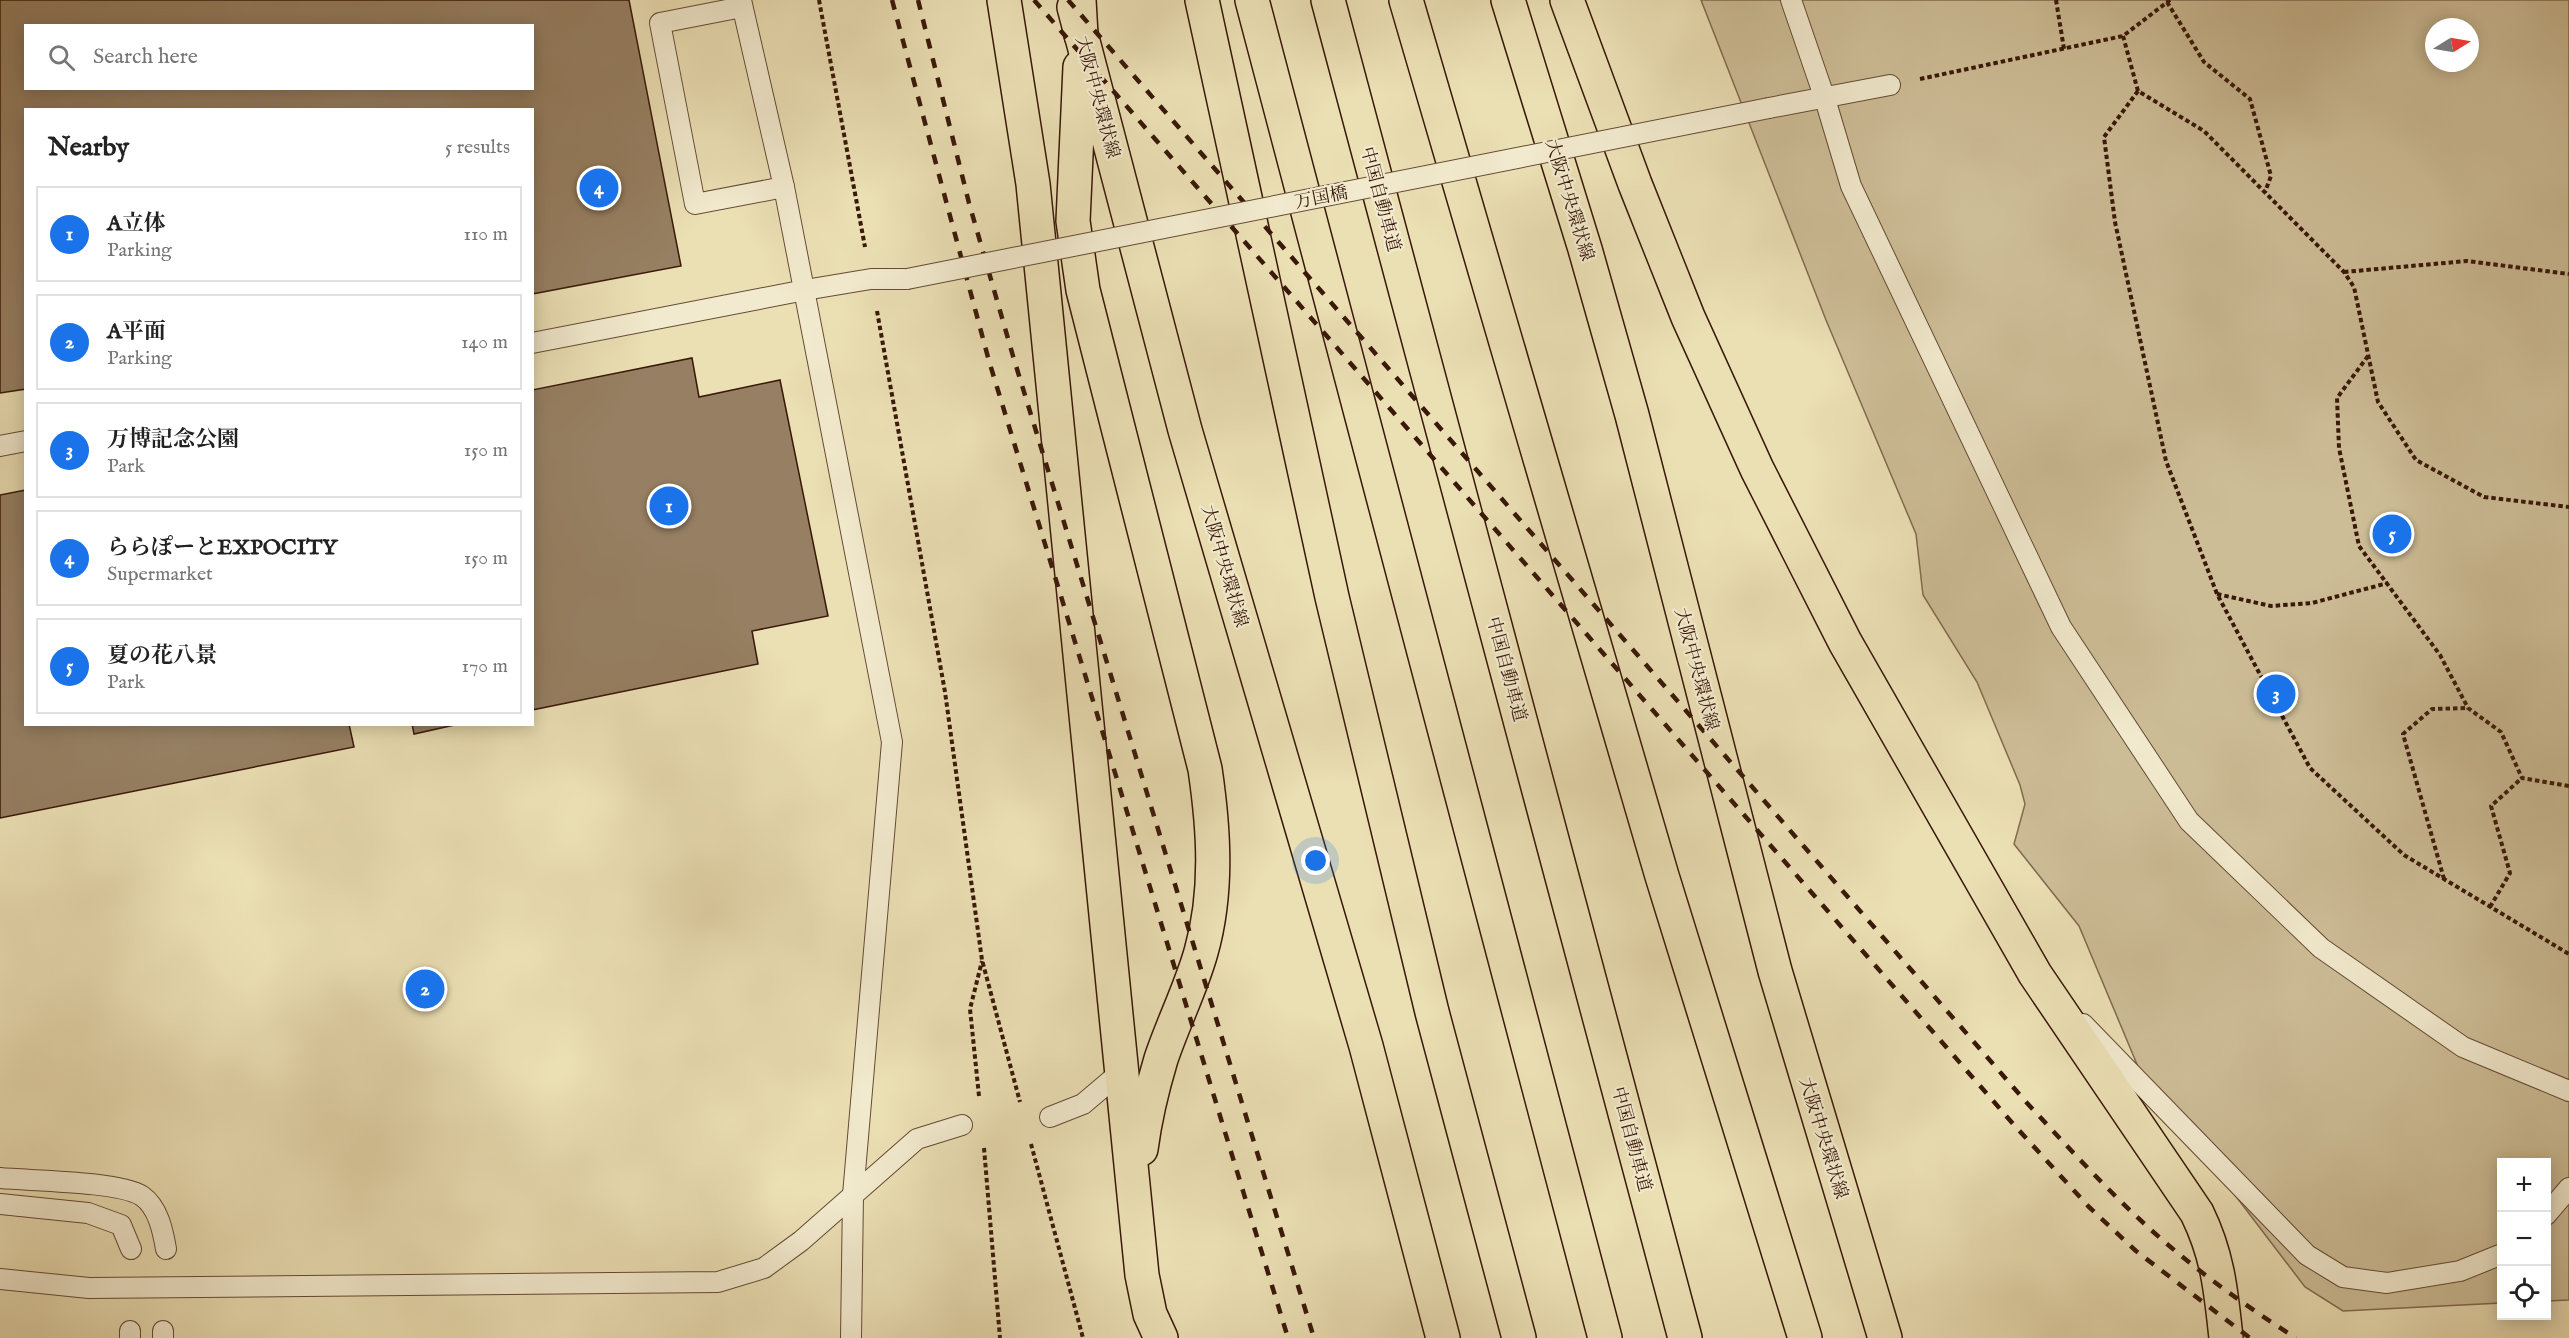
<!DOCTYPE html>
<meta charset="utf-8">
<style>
:root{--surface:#fff;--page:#f2f2f2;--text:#222;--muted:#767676;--line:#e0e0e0;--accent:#1a73e8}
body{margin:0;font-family:"IM FELL English","Noto Serif JP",serif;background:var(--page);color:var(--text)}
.controls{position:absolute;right:18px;bottom:18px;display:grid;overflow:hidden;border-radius:0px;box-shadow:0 3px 15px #0003}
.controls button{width:54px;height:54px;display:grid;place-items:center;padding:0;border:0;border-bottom:2px solid var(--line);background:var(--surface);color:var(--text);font:30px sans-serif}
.compass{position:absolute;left:2425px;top:18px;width:54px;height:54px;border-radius:50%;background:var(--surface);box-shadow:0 3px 15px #0003;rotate:79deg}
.you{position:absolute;left:1316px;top:861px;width:21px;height:21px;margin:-15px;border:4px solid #fff;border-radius:50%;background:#1a73e8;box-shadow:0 0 0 9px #1a73e833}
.badge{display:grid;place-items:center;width:39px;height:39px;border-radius:50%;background:var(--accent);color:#fff;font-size:20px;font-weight:700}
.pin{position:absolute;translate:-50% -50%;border:3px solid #fff;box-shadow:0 2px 6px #0006}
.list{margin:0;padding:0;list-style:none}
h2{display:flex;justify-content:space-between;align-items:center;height:78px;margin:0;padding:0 24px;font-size:26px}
h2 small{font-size:20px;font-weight:400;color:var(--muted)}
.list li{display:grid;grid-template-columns:39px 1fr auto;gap:18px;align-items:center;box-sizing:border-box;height:96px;margin:0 12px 12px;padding:0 12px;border:2px solid var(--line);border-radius:0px}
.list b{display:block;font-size:22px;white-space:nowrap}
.list p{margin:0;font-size:20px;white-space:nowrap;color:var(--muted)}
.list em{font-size:20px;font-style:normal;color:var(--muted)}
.icon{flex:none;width:33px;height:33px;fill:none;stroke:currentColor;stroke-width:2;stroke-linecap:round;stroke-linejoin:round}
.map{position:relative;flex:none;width:2569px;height:1338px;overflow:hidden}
.search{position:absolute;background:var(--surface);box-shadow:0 3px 15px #0003;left:24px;top:24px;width:510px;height:66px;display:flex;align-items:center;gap:15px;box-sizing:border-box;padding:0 21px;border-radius:0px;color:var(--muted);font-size:22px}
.panel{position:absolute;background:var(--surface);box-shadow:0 3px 15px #0003;left:24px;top:108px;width:510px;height:618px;border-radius:0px}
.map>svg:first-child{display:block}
.green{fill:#cdbd97;stroke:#836a50;stroke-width:1.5;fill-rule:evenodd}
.building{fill:#967f62;stroke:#391809;stroke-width:1.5;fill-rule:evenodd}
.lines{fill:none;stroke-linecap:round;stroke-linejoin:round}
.lane-casing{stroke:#664a34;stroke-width:22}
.primary-casing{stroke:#391809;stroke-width:36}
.highway-casing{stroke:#391809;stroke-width:36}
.path{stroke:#391809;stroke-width:4;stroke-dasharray:4.5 3;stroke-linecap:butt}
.lane{stroke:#f2eace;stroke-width:20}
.primary{stroke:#ebdfb4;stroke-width:33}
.highway{stroke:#ebdfb4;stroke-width:33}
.rail{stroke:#391809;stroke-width:4.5;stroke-dasharray:10 10;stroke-linecap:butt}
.lane-bridge-casing{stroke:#664a34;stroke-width:22;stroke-linecap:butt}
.lane-bridge{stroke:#f2eace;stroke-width:20}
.labels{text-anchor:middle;stroke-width:4.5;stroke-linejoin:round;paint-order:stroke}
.street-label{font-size:18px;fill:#391809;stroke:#f2eace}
</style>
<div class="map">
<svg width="2569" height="1338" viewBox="0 0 2569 1338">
<rect width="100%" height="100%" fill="#ebdfb4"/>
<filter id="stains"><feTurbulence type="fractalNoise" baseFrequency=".00333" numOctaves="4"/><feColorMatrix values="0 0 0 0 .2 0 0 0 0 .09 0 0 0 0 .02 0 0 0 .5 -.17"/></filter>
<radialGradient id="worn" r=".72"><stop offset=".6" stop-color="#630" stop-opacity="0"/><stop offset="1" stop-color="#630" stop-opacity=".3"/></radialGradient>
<!-- green -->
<path class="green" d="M1701,0H2569V1300L2547,1301L2546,1162H2502L2501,1303L2343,1311L2305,1287L2139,1069L2079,926L2014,844L2025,804L2020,785L1977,682L1923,595L1916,534L1826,320ZM2434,27H2470V63H2434Z"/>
<!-- building -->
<g class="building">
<path d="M0,0H629L681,266L532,294V110H26V389L0,393ZM26,26H532V88H26Z"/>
<polygon points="692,358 699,397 780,380 828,616 752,631 758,664 532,710 532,390"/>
<polygon points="26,490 26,724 349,724 354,747 0,818 0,495"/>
<polygon points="412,724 459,724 414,734"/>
</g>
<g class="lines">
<defs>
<g id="lane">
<polyline points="741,0 784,187 892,742 853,1195 851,1338"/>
<polyline points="1791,0 1825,99 1851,186 2061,627 2189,821 2321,948 2463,1047 2569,1091"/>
<polyline points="742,7 660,23 695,204 784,187"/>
<polyline points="1769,108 1890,85"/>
<polyline points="532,343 805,290 871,279 907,279"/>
<polyline points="0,446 26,441"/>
<polyline points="2083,1024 2307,1255 2343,1277 2387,1283 2460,1271 2502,1254"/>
<polyline points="1050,1117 1083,1104 1122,1071"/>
<path d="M0,1178C31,1181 119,1181 142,1196C158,1207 163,1231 166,1249"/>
<polyline points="0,1204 88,1213 121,1225 131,1249"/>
<polyline points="2546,1215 2569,1188"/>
<polyline points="0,1279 89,1288 718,1282 764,1268 801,1241 917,1139 962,1125"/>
<polyline points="130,1338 130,1331"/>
<polyline points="163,1338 163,1331"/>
</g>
<g id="primary">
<polyline points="1004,0 1033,184 1142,1275 1150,1314 1161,1338"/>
<polyline points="1508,0 1585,249 1632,415 1775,971 1885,1338"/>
<path d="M1567,0L1635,184L1688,317L1757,469L1845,642L2035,974L2197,1213C2218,1256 2221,1291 2226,1338"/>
<polyline points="1074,7 1185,430 1366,1046 1443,1338"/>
<path d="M1080,67L1073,221L1083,290L1205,769C1214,830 1218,892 1201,952C1191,988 1173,1023 1161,1059C1152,1089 1145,1118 1141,1149"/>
</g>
<g id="highway">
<polyline points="1079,0 1081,35"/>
<polyline points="1202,0 1332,597 1432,1012 1519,1338"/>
<polyline points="1252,0 1605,1338"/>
<polyline points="1328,0 1685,1338"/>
<polyline points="1406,0 1662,876 1805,1338"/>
</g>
</defs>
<!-- lane casing -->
<use href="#lane" class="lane-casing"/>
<!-- primary casing -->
<use href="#primary" class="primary-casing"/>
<!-- highway casing -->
<use href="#highway" class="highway-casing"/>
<!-- path -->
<g class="path">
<polyline points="819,0 865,247"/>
<polyline points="2056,0 2064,49"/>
<polyline points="2167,2 2204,62 2250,99 2271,176 2265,192"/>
<polyline points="2123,36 2138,91 2204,131 2344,272 2354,287 2378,402 2416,460 2484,497 2569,507"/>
<polyline points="1920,79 2123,36 2170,0"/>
<polyline points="2138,91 2104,137 2115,222 2166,461 2217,594 2310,768 2404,855 2569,954"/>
<polyline points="2344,272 2467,261 2569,274"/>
<polyline points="877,311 945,692 982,960 1020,1102"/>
<polyline points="2368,356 2337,398 2339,448 2359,546 2440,655 2468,708 2501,732 2522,778 2569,786"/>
<polyline points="2217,594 2271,606 2312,603 2388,583"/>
<polyline points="2444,879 2403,734 2432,709 2468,708"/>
<polyline points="2490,907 2510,873 2491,806 2522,778"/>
<polyline points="979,1096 970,1009 982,961"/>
<polyline points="1031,1144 1083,1338"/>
<polyline points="984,1148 1000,1338"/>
</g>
<!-- lane -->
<use href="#lane" class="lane"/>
<!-- primary -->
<use href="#primary" class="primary"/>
<!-- highway -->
<use href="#highway" class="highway"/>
<!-- rail -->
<g class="rail">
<polyline points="892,0 989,361 1288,1338"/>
<polyline points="918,0 969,203 1013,356 1314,1338"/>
<polyline points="1034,0 2015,1126 2089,1207 2136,1251 2250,1338"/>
<path d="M1068,0L2027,1103C2067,1146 2106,1189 2149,1228C2194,1269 2244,1305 2296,1338"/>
</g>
<defs>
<polyline id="lane-bridge" points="907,279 1769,108"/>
</defs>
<!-- lane-bridge casing -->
<use href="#lane-bridge" class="lane-bridge-casing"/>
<!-- lane-bridge -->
<use href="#lane-bridge" class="lane-bridge"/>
</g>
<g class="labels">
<!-- street labels -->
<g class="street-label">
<text transform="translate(1098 97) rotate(75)" y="6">大阪中央環状線</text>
<text transform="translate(1321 197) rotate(-11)" y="6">万国橋</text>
<text transform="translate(1381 199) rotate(75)" y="6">中国自動車道</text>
<text transform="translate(1570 200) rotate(73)" y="6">大阪中央環状線</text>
<text transform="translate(1225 566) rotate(74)" y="6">大阪中央環状線</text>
<text transform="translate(1507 669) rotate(75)" y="6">中国自動車道</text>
<text transform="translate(1697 669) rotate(75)" y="6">大阪中央環状線</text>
<text transform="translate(1824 1138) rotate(73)" y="6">大阪中央環状線</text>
<text transform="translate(1632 1139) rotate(75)" y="6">中国自動車道</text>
</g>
</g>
<rect width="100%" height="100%" filter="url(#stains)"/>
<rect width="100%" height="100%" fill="url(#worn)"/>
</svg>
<div class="controls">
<button>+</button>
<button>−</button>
<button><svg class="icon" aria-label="locate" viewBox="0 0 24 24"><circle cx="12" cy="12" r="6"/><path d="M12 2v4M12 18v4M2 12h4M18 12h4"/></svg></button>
</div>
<svg class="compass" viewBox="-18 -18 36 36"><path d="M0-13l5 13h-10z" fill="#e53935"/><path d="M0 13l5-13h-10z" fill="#767676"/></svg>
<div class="you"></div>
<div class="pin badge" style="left:669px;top:506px">1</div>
<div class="pin badge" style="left:425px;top:989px">2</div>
<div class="pin badge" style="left:2276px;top:694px">3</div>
<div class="pin badge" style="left:599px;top:188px">4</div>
<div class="pin badge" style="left:2392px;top:534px">5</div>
<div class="search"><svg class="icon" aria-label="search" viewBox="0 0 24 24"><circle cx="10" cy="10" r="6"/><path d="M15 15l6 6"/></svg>Search here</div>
<section class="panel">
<h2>Nearby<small>5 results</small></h2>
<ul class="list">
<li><span class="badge">1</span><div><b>A立体</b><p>Parking</p></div><em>110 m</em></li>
<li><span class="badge">2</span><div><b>A平面</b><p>Parking</p></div><em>140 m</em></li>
<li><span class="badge">3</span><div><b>万博記念公園</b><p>Park</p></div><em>150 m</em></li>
<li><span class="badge">4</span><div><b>ららぽーとEXPOCITY</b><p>Supermarket</p></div><em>150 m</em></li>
<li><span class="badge">5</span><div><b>夏の花八景</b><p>Park</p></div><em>170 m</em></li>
</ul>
</section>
</div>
